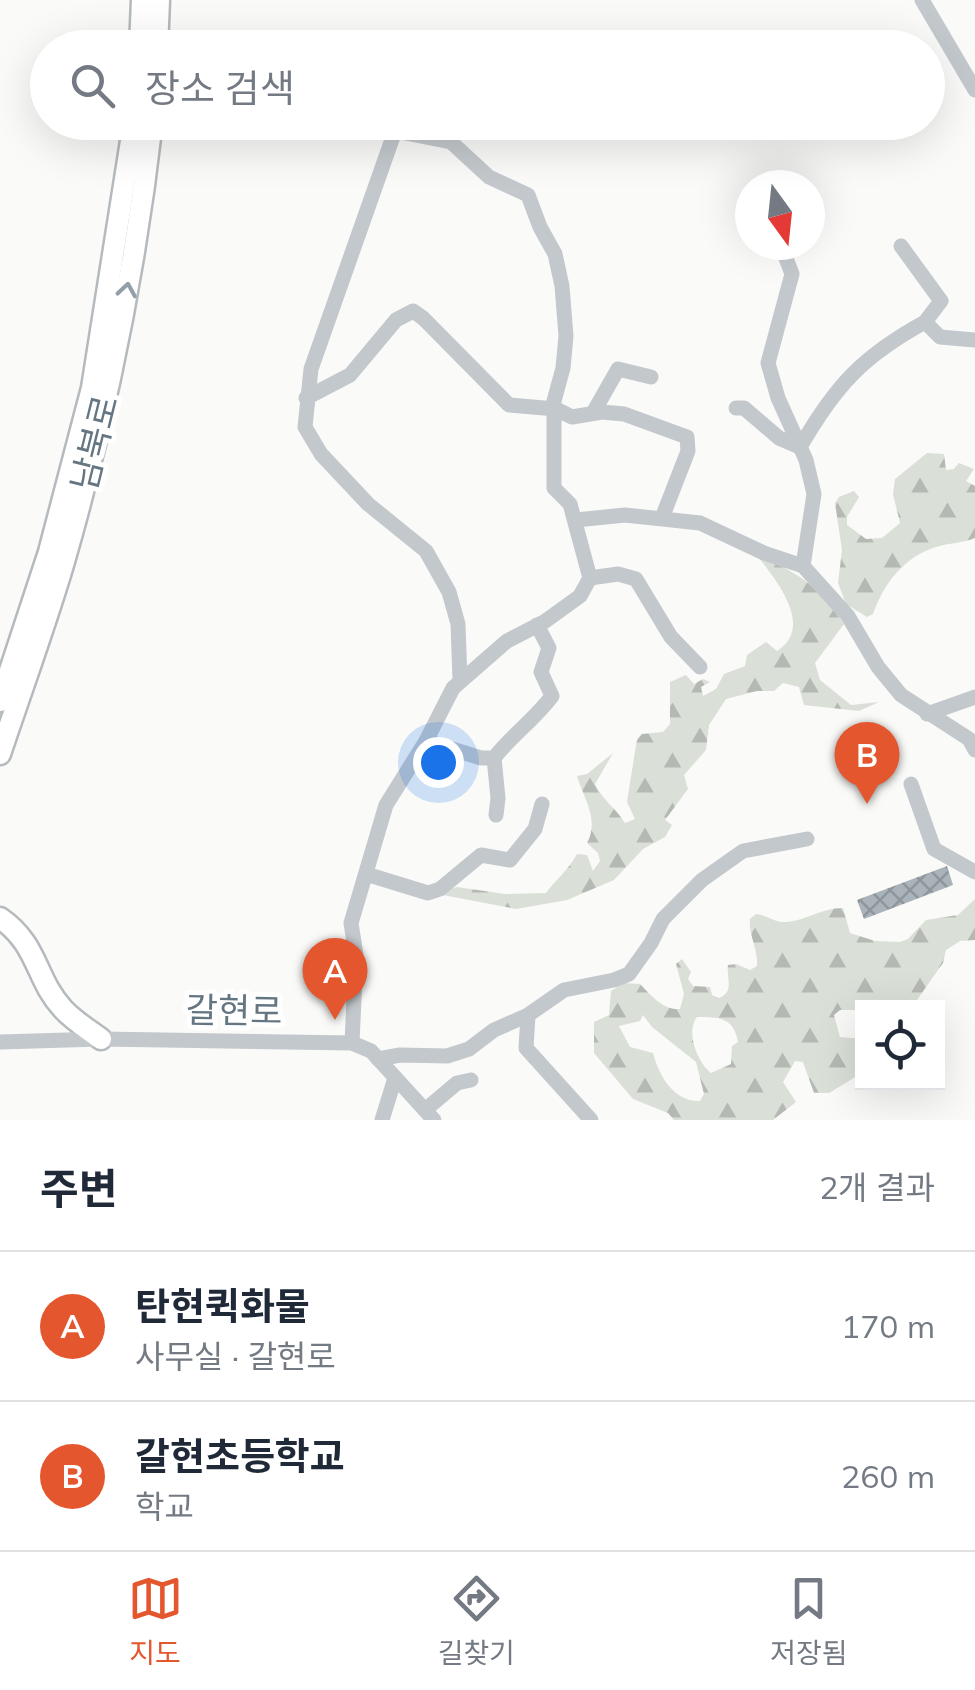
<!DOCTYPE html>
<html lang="ko">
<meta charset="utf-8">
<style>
:root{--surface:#fff;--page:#f6f6f7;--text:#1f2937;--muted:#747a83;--line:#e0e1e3;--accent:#e4572e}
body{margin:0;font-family:Mulish,"Noto Sans KR",sans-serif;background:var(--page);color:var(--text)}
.controls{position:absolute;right:30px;bottom:30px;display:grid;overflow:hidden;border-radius:0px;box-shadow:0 10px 40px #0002}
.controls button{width:90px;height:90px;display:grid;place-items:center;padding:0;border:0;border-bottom:2px solid var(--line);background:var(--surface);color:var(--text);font:50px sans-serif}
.compass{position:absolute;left:735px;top:170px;width:90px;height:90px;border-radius:50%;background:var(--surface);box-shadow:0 10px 40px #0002;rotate:165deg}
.you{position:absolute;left:438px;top:762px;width:35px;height:35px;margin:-25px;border:8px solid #fff;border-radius:50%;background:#1a73e8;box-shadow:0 0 0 15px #1a73e833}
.badge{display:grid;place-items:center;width:65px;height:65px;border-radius:50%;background:var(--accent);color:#fff;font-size:32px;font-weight:700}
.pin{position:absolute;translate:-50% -82px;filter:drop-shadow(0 2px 5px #0008)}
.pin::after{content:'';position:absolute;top:52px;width:35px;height:30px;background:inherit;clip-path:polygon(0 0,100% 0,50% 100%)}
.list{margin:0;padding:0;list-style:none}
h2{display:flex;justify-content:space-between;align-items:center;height:130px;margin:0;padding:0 40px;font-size:42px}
h2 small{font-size:32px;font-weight:400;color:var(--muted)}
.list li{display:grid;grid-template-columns:65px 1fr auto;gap:30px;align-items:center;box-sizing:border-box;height:150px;padding:0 40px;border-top:2px solid var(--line)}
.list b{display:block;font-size:38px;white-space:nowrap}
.list p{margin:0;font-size:32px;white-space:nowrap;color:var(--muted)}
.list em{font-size:32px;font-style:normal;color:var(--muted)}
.icon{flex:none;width:55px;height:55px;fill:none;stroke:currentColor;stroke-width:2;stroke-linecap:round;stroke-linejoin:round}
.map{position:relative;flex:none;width:975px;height:1120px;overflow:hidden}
.search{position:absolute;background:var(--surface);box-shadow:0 10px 40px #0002;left:30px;right:30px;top:30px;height:110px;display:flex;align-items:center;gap:25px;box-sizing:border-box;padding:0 35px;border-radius:55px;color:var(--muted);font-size:38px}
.sheet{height:430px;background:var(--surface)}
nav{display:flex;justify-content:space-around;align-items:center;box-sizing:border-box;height:140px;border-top:2px solid var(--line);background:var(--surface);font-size:28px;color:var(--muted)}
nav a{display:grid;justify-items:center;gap:5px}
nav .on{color:var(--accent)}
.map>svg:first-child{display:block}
.forest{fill:url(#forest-firs);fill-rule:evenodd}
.building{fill:url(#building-cross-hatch)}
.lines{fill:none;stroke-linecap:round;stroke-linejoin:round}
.major-casing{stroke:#b5babe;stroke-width:25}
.minor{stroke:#c3c8cc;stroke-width:15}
.major{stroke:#fff;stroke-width:20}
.oneway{stroke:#939fa8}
.labels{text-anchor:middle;stroke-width:10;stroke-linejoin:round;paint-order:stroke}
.street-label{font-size:35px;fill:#657683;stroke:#fff}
</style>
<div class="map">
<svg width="975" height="1120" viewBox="0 0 975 1120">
<defs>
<pattern id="forest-firs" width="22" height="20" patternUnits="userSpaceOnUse" patternTransform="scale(2.5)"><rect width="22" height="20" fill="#dadfd7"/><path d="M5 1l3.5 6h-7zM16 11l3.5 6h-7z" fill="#b4b9b4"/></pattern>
<pattern id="building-cross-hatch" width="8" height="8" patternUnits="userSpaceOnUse" patternTransform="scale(2.5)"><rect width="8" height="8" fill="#aab3b9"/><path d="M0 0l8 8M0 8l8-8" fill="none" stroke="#8e969c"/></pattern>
</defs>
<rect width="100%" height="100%" fill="#fafaf8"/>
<!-- forest -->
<g class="forest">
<path d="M927,453L944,454L946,470L954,469L959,463L974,469L966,481L975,486V538C962,543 949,543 936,547C904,557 884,583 873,614L867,617L846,604L838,583L842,550L835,503L839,497L854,491L859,497L847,517V525L866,539L882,538L900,523L893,494L895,479Z"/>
<path d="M756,554C802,575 814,583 844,624L815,663L820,680L851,705L879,702L859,711L804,705L799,687L783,683L774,691H757L726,699L709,725L706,750L684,775L688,789L665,820L672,825L665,837L643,849L614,880L567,900L516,909L443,895L447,890L457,887L505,894L546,893C556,879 568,871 577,854L587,855L593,871L600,861L598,853L587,843C600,820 583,797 577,776L587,774L613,753L595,784C603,801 615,807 625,823L635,819L627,802L637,739L642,734L663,732L670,724V682L686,675L694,684L703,679L710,682L701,687L703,696L716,689L724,674L745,666L747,655L766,642L777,651C816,626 774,578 756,554Z"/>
<path d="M975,899V940L960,941L946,950L943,963L912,1007L862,1008V1014L856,1010H840L834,1015L840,1037L862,1039V1073L829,1093H814L803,1062L795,1061L783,1082L796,1102L773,1120H674L668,1113L633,1099L594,1053V1022L609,1015L611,991L624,983L640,984C651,995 662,1010 680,1009L684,994L676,964L682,959L691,972L688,979L693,986L710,987L712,995L719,998C735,991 726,979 728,965L736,964L750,970L757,966C758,948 748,934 750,919L756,914C768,915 774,923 787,922C807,920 822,908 843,908L850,933L875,941L900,942L908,939L926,920L958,915ZM643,1015L652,1027L696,1062L704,1094L700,1101C674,1102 659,1076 653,1053L630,1047L619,1026L640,1021ZM697,1017C718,1017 734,1017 738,1042L732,1046L731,1064L711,1073C698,1063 685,1032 697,1017Z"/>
</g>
<!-- building -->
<polygon class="building" points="947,866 953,885 864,919 857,900"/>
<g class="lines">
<defs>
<g id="major">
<polyline points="140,48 142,0"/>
<polyline points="157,48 159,0"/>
<polyline points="0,701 49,552 92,388 134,122"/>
<path d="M0,754C21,691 44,629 63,565C105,420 135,272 152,122"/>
<path d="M0,918C39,945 35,979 63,1009C74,1021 89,1030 101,1039"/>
</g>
</defs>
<!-- major casing -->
<use href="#major" class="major-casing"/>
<!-- minor -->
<g class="minor">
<polyline points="922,0 975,90"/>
<polyline points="781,245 792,274 768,363 778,398 806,460 814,494 803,566 848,616 878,667 901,695 969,739 975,750"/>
<polyline points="901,246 941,301 925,322 940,337 975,340"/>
<polyline points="306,398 350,375 396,320 413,311 423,318 509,405 556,409 572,417 602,412 624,414 687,437 688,451 662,518"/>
<path d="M736,408H744L779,438L800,447C836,385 863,356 925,322"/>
<polyline points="593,413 618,369 651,377"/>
<polyline points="576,520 625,515 700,523 764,553 803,566"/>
<polyline points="590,578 618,574 636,579 671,637 700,667"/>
<polyline points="927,714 975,697"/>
<path d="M426,741L481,758H494C512,735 535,719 552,696L541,672L549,648L537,625"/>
<polyline points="494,758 498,798 496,815"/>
<polyline points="911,784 934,849 975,872"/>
<polyline points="366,874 428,893 440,889 481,855 510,860 535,829 542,804"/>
<polyline points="528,1015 526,1048 591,1120"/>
<polyline points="0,1042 101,1039 352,1043 371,1051 434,1120"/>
<polyline points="352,1043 356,955 351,923 386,805 426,741 453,688 507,641 544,622 580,596 590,578 570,504 554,488 554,401 563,368 566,336 562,286 555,254 540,227 528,195 489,177 451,142 395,131 311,369 305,427 321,454 368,504 426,551 449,592 458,624 460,681"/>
<polyline points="378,1059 400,1055 447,1056 469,1049 494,1030 528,1015 564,990 614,980 629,974 651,943 663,919 702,880 743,851 807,839"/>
<polyline points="425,1110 457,1083 471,1080"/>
<polyline points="382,1120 395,1078"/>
</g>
<!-- major -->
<use href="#major" class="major"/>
</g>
<!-- one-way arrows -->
<defs><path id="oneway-chevron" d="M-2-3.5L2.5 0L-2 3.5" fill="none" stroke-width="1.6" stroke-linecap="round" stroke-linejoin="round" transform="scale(2.5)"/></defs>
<use class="oneway" href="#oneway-chevron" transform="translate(127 290) rotate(-81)"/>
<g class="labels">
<!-- street labels -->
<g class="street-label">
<text transform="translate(95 443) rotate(-76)" y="12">남북로</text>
<text transform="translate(234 1011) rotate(1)" y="12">갈현로</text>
</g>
</g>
</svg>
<div class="controls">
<button><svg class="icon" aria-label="locate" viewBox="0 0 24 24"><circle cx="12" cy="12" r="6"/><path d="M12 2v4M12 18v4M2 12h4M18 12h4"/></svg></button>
</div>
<svg class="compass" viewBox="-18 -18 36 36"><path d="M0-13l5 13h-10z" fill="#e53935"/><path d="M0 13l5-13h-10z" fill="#747a83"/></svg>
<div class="you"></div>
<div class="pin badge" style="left:335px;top:1020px">A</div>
<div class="pin badge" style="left:867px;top:804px">B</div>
<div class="search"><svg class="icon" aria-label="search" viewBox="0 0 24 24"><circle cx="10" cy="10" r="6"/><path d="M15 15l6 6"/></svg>장소 검색</div>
</div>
<section class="sheet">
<h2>주변<small>2개 결과</small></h2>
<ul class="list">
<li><span class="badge">A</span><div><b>탄현퀵화물</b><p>사무실 · 갈현로</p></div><em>170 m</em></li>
<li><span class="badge">B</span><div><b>갈현초등학교</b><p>학교</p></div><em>260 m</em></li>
</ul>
</section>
<nav>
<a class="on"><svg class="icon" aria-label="map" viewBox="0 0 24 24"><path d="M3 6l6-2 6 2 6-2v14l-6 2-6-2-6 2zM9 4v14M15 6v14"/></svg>지도</a>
<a><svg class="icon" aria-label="directions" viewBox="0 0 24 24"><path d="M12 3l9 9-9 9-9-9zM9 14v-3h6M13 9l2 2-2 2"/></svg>길찾기</a>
<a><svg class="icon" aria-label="saved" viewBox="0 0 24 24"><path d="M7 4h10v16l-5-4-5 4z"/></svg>저장됨</a>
</nav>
